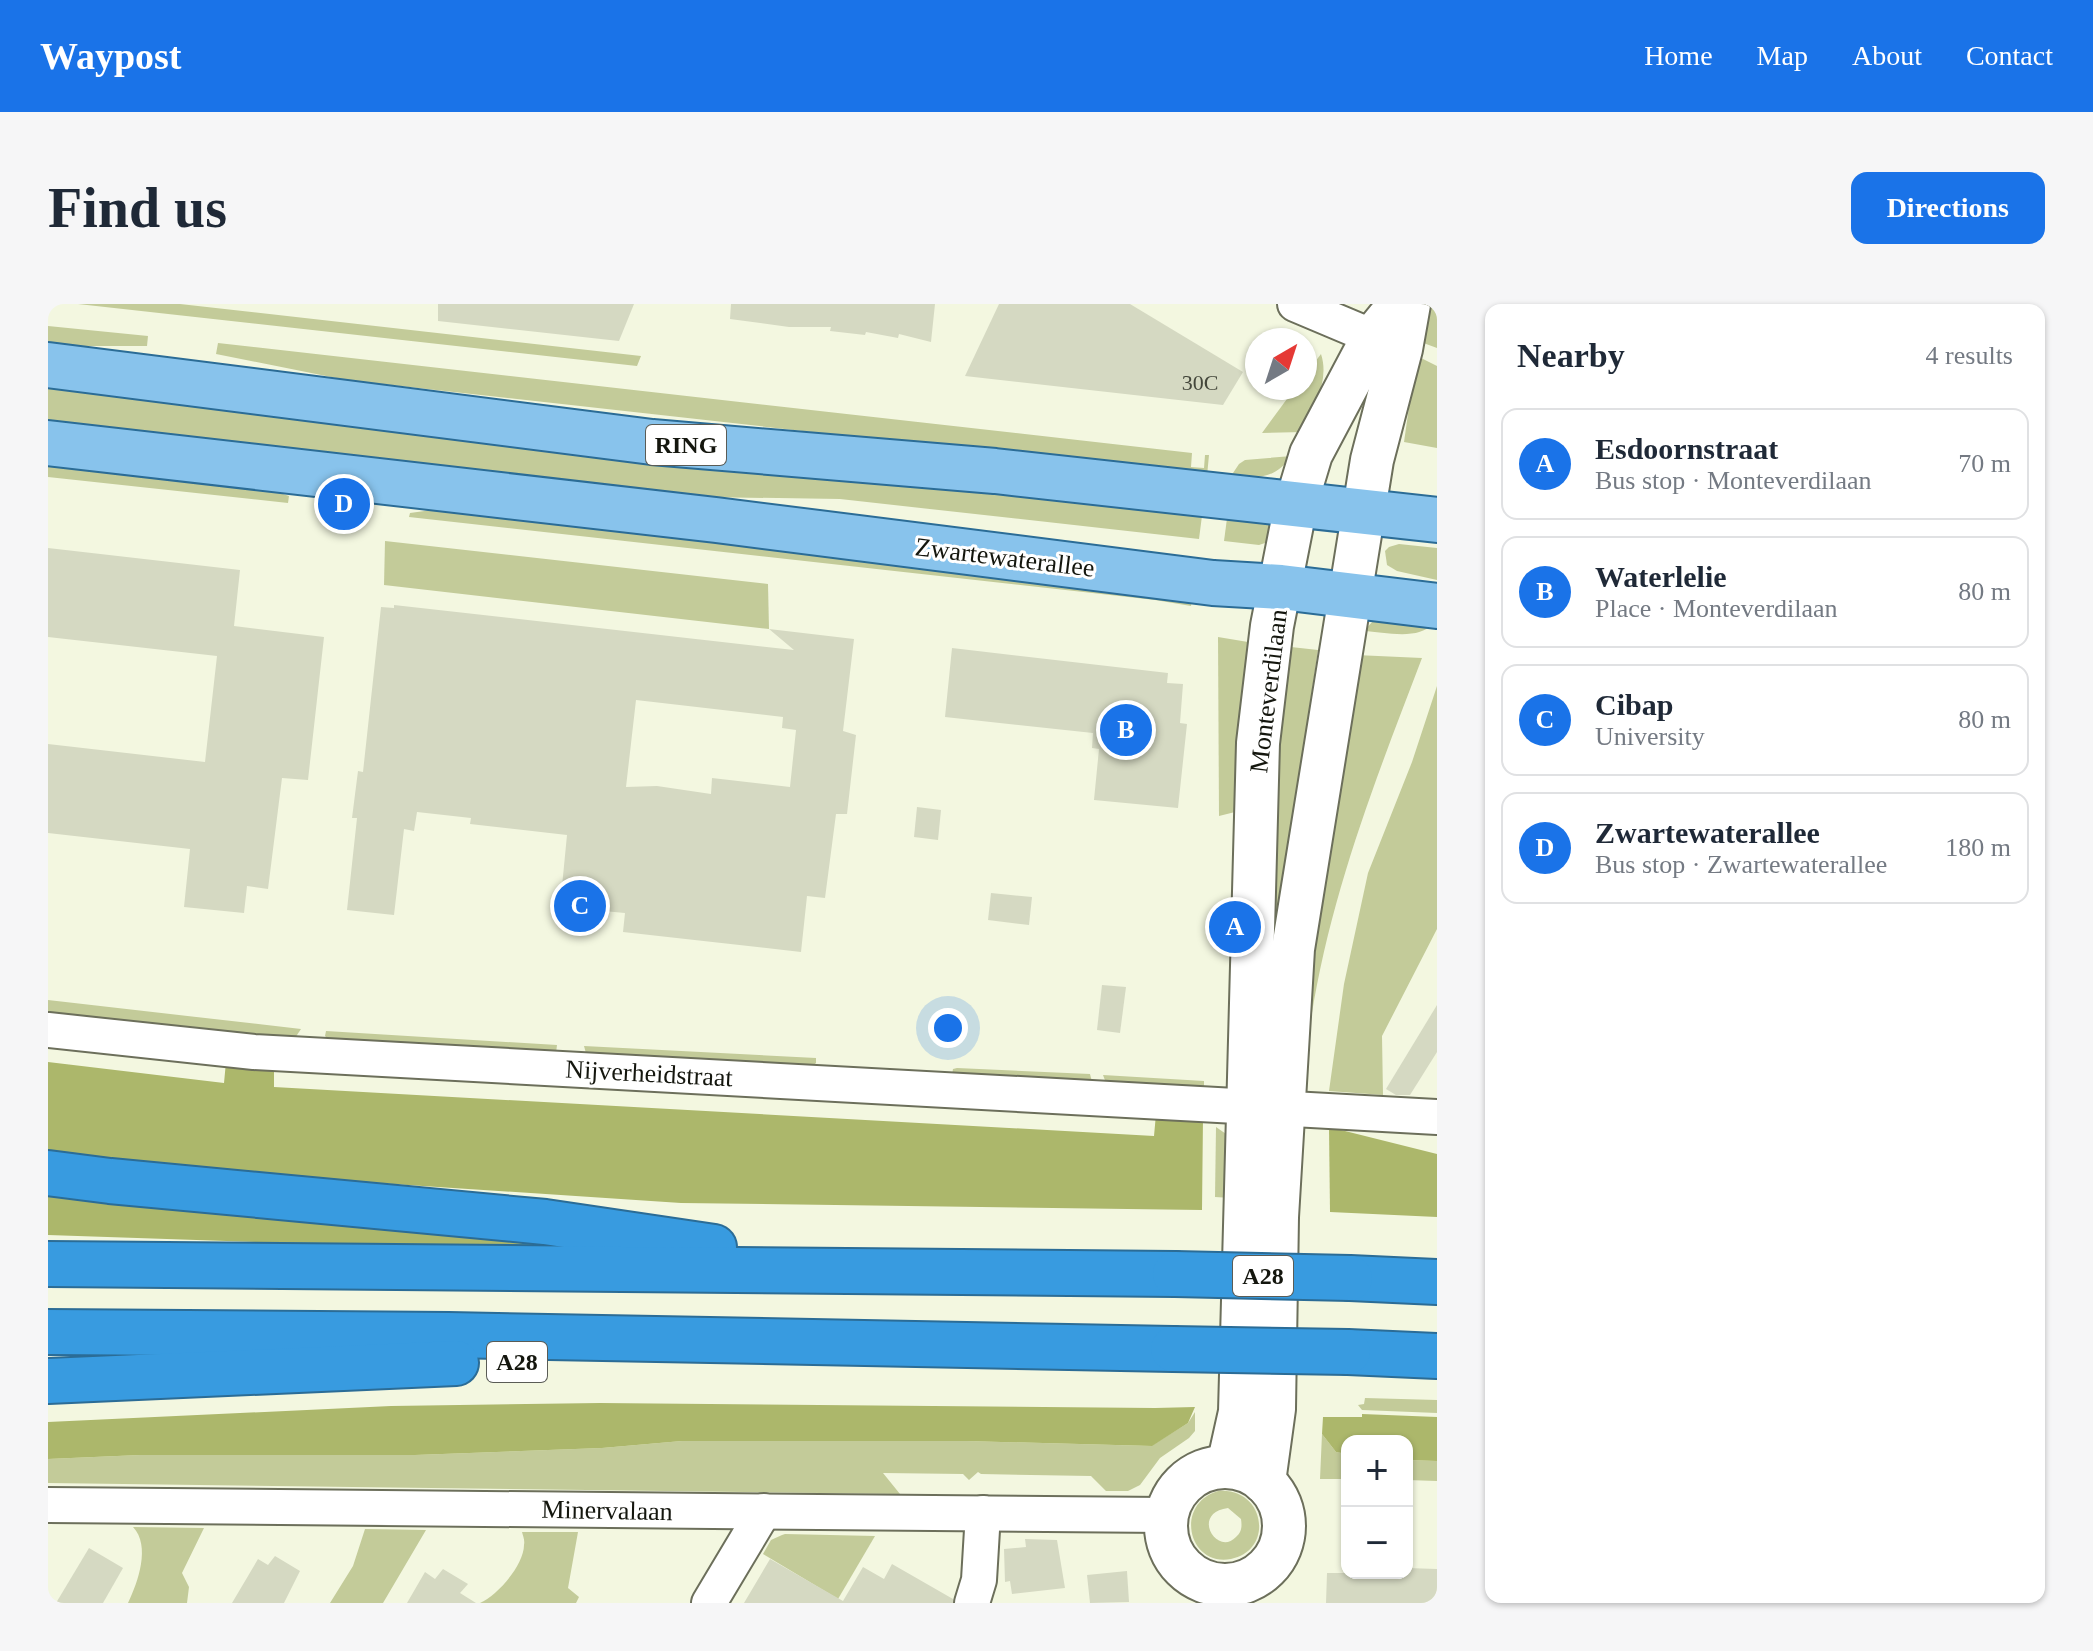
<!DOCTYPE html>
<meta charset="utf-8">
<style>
:root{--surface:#fff;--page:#f6f6f7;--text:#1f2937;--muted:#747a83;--line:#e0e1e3;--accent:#1a73e8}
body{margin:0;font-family:"Times New Roman",serif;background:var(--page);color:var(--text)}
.controls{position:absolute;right:24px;bottom:24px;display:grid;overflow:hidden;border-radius:16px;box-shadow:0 2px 6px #0004}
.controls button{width:72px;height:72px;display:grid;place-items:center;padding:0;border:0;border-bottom:2px solid var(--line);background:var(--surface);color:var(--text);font:40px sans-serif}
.compass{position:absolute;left:1197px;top:24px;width:72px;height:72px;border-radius:50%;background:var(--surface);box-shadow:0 2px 6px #0004;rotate:39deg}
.you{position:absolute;left:900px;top:724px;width:28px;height:28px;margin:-20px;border:6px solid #fff;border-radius:50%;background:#1a73e8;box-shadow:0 0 0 12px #1a73e833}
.badge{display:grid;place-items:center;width:52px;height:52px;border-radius:50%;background:var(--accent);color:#fff;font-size:26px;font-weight:700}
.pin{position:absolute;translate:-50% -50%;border:4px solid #fff;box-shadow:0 2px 8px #0006}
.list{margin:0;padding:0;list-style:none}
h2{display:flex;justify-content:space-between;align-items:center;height:104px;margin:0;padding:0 32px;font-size:34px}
h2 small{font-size:26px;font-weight:400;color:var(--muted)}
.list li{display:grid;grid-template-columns:52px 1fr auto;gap:24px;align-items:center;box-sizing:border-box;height:112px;margin:0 16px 16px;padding:0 16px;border:2px solid var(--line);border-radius:16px}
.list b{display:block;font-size:30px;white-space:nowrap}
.list p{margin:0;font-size:26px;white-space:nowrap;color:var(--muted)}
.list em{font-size:26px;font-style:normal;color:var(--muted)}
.map{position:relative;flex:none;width:1389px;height:1299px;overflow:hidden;border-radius:16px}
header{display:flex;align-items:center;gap:48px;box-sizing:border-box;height:112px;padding:0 40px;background:var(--accent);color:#fff}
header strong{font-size:38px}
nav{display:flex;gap:44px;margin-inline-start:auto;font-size:28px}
.intro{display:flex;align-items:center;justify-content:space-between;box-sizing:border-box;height:192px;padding:0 48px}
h1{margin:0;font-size:56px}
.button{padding:20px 36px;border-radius:16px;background:var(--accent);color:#fff;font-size:28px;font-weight:700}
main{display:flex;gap:48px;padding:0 48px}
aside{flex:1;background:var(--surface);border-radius:16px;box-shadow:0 2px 6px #0004}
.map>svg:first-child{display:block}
.green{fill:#c3cb99;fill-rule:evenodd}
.forest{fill:#acb76b}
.building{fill:#d5d9c2;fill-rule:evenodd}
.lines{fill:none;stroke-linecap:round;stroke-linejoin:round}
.minor-casing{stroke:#6c6f5b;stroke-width:38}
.tertiary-casing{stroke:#6c6f5b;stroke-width:46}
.primary-casing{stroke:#2b6c96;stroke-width:48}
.motorway-casing{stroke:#2b6c96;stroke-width:48}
.minor{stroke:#fff;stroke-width:34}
.tertiary{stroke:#fff;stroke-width:42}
.primary{stroke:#88c3ec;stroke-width:44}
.motorway{stroke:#389be0;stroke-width:44}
.motorway-bridge-casing{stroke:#2b6c96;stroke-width:48;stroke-linecap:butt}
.motorway-bridge{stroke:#389be0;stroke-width:44}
.labels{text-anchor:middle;stroke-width:6;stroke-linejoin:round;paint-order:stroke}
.number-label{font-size:22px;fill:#44473b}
.shield{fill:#fff;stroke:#5a5c56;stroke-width:2}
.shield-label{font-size:24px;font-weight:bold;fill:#14160e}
.street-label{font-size:26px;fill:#14160e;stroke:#fff}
</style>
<header>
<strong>Waypost</strong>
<nav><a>Home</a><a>Map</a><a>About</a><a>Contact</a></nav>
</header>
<div class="intro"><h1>Find us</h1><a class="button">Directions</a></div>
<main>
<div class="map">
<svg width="1389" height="1299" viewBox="0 0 1389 1299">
<rect width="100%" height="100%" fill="#f3f7e0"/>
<!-- green -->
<g class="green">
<polygon points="30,0 132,0 593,52 589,62"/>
<polygon points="1376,0 1389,0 1389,44 1370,37"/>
<polygon points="0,22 100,32 99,42 0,42"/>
<polygon points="170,39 1144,149 1143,163 1156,164 1157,151 1161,151 1159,172 298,76 168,50"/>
<path d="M1273,50C1282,77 1265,103 1255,128L1214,129L1247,84H1257V71Z"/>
<polygon points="1371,53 1389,62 1389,144 1356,138 1368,54"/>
<polygon points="0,75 1155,204 1151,235 792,195 656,193 0,121"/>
<polygon points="0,152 180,172 241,192 240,199 0,173"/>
<path d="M1244,152C1225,176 1211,174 1183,172L1191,160L1197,156Z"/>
<polygon points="427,200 1145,290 1143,302 1107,296 361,213 362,209"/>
<polygon points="1180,207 1219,218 1223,222 1220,238 1211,241 1176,237"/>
<polygon points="337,237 720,280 721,325 336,281"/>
<polygon points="1351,240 1389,244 1389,276 1349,267 1339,261 1337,247 1341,243"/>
<path d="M1340,308L1385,319C1372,337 1336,328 1316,327L1325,317Z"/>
<polygon points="1170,333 1206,339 1187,508 1171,512"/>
<polygon points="1234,342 1270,346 1216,707"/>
<path d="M1308,351L1374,354C1326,480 1278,600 1260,736L1252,647Z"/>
<polygon points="1389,382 1389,625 1334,732 1335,791 1281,787 1296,680 1320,569 1364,458"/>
<polygon points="0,696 253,725 247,734 0,717"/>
<polygon points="278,727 509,741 508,749 288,742 277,732"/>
<polygon points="536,742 768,754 768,759 759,767 539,753"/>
<polygon points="909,764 1042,770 1044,778 904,771 905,765"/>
<polygon points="1055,771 1156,777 1156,789 1058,779"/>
<polygon points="1168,823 1181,832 1183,894 1167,893"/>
<polygon points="1317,1094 1389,1096 1389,1109 1314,1106 1310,1101 1316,1100"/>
<polygon points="1147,1108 1147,1127 1141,1134 1112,1154 1092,1181 1080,1187 1058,1187 1043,1172 933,1170 930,1168 921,1176 915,1170 835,1169 852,1190 0,1179 0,1155 92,1151 367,1151 554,1144 634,1137 919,1137 1103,1142 1140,1119"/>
<polygon points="1274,1130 1288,1148 1299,1150 1299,1175 1272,1175"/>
<polygon points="1359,1156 1389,1157 1389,1177 1359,1176"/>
<path d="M1170,1187C1217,1183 1227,1246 1183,1255C1140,1263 1126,1200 1170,1187ZM1180,1204L1193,1215C1194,1222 1194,1228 1188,1233C1169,1253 1142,1209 1180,1204Z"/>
<path d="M85,1223L156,1224L134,1269L141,1283L139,1299H80C90,1278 103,1242 85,1223Z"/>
<polygon points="317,1225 378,1226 335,1299 282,1299 305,1262"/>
<path d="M474,1228H530L520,1284L531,1293L528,1299H432C449,1292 476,1261 476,1241C477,1236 475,1232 474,1228Z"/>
<polygon points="734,1231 737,1230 827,1232 790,1295 715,1250 723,1236"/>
</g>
<!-- forest -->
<g class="forest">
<polygon points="0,758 176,779 178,758 226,762 226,783 1106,832 1108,810 1155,813 1154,906 633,899 238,873 0,849"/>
<polygon points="1281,823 1389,850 1389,913 1282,908"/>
<polygon points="0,885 503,929 504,948 0,931"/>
<polygon points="552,1099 1107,1104 1147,1103 1140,1119 1104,1142 919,1137 634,1137 554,1144 367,1151 92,1151 0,1155 0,1118 343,1102"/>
<polygon points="1314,1110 1389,1113 1389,1157 1359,1156 1359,1137 1299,1137 1299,1150 1288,1148 1274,1130 1275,1113 1314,1113"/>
</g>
<!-- building -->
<g class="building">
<polygon points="390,0 586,0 571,37 390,17"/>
<polygon points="683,0 887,0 883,38 851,30 850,34 818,28 817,31 782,27 783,23 741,23 682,15"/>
<polygon points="951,0 1082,0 1195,68 1175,101 917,72"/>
<polygon points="0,244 192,266 186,322 276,333 260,476 234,474 220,585 199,582 196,609 136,603 142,545 0,529 0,440 157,458 169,352 0,333"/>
<path d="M346,301L746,346L721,325L806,335L795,427L808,431L799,510H788L777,594L759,592L753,648L575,628L577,609L512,603L519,531L422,520L423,514L369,508L366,527L356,525L346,611L299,606L309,514H304L310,467L315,468L333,303L346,304ZM588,396L735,413L734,424L748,426L742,483L664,474L663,490L609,482L578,483Z"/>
<polygon points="904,344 1120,369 1119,379 1135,380 1132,419 1139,420 1130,504 1046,496 1051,445 1044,444 1045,429 897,413"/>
<polygon points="869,503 893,506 890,536 866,533"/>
<polygon points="943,589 984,593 981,621 940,616"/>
<polygon points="1054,681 1078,683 1072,729 1049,726"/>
<polygon points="1389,701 1389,748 1362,791 1348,791 1338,785"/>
<polygon points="977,1235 1009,1236 1017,1284 964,1290 962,1277 957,1278 956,1245 978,1243"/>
<polygon points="41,1244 75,1264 55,1299 8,1299"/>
<polygon points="227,1252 252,1267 236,1299 184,1299 210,1255 220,1261"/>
<polygon points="722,1255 795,1297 815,1263 836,1275 844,1260 905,1295 905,1299 696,1299"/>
<polygon points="1359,1264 1389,1265 1389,1299 1278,1299 1279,1269 1359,1269"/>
<polygon points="395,1265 420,1280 412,1289 428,1299 359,1299 377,1268 387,1275"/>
<polygon points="1079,1267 1081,1298 1042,1299 1039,1271"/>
</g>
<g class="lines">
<defs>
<g id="minor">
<polyline points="1247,0 1349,43"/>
<polyline points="0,726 206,748 1389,813"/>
<polyline points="0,1201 1118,1211"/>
<polyline points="661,1299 716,1207"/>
<polyline points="924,1299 931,1276 935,1209"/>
</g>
<g id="tertiary">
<polyline points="1180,1162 1192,1108 1210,439 1224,322 1248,200 1263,150 1325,33 1352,0"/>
<circle cx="1177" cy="1222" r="59"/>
<polyline points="1216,1178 1226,1105 1229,913 1245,645 1324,156 1353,45 1361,0"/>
</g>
<g id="primary">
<polyline points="0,61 604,138 947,167 1389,216"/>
<polyline points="0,139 668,216 1165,279 1233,283 1389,302"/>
</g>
<g id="motorway">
<polyline points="0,869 62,877 497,918 666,943"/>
<polyline points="0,960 1127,970"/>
<polyline points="1302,974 1389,978"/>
<polyline points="0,1028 401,1031 1125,1045"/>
<polyline points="1300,1048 1389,1052"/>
<polyline points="0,1077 408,1059"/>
</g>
</defs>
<!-- minor casing -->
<use href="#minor" class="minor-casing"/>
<!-- tertiary casing -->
<use href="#tertiary" class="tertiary-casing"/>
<!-- primary casing -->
<use href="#primary" class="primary-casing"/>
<!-- motorway casing -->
<use href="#motorway" class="motorway-casing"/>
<!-- minor -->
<use href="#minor" class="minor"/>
<!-- tertiary -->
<use href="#tertiary" class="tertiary"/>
<!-- primary -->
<use href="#primary" class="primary"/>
<!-- motorway -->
<use href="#motorway" class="motorway"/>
<defs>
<g id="motorway-bridge">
<polyline points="1127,970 1302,974"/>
<polyline points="1125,1045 1300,1048"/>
</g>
</defs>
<!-- motorway-bridge casing -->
<use href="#motorway-bridge" class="motorway-bridge-casing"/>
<!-- motorway-bridge -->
<use href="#motorway-bridge" class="motorway-bridge"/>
</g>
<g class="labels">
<!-- number labels -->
<g class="number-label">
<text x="1152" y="86">30C</text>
</g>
<!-- shield labels -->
<g class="shield">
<rect x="598" y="121" width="80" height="40" rx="6"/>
<rect x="1185" y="952" width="60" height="40" rx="6"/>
<rect x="439" y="1038" width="60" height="40" rx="6"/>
</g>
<g class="shield-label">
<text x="638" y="149">RING</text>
<text x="1215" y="980">A28</text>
<text x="469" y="1066">A28</text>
</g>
<!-- street labels -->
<g class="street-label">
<text transform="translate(957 253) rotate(7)" y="9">Zwartewaterallee</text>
<text transform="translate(1220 387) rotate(-83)" y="9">Monteverdilaan</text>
<text transform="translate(601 769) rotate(3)" y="9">Nijverheidstraat</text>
<text transform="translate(559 1206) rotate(1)" y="9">Minervalaan</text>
</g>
</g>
</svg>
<div class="controls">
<button>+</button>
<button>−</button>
</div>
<svg class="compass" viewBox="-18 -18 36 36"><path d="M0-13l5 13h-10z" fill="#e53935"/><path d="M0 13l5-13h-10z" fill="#747a83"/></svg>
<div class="you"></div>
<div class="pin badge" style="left:1187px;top:623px">A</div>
<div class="pin badge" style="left:1078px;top:426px">B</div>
<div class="pin badge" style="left:532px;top:602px">C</div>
<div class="pin badge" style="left:296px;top:200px">D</div>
</div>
<aside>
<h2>Nearby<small>4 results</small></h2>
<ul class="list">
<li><span class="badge">A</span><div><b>Esdoornstraat</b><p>Bus stop · Monteverdilaan</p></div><em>70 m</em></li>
<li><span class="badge">B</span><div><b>Waterlelie</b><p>Place · Monteverdilaan</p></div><em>80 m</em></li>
<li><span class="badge">C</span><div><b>Cibap</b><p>University</p></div><em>80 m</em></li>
<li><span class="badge">D</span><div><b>Zwartewaterallee</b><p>Bus stop · Zwartewaterallee</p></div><em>180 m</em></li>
</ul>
</aside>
</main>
